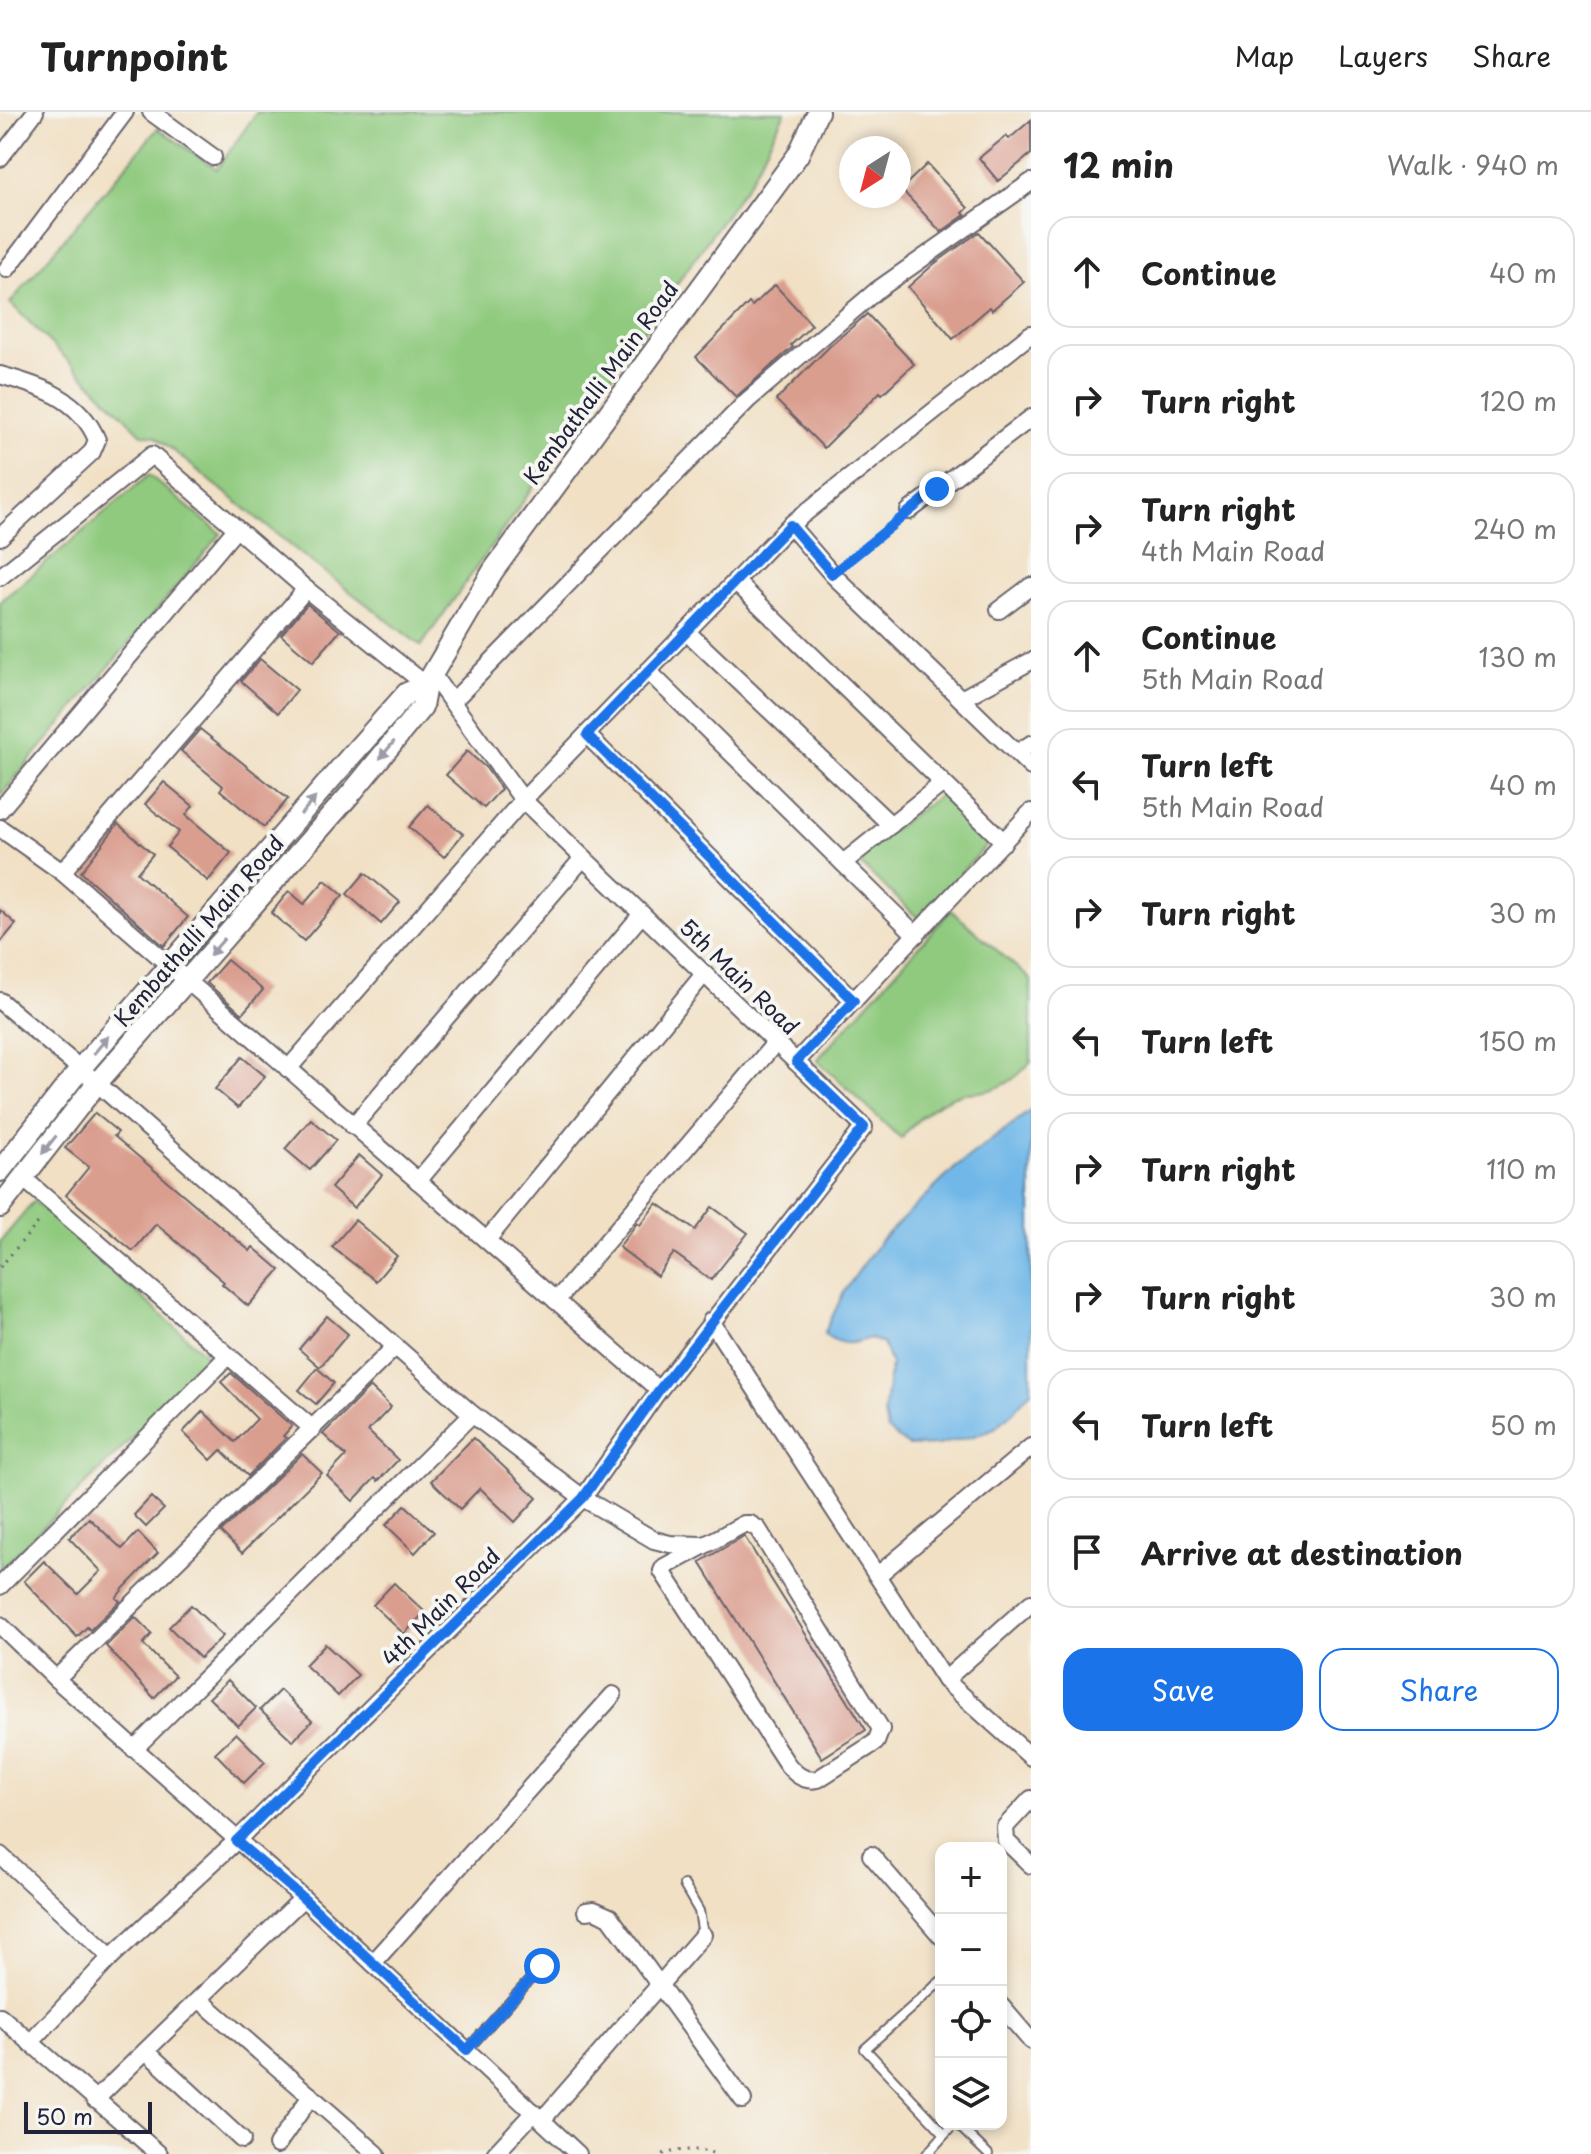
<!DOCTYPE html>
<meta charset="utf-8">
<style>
:root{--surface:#fff;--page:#f6f6f6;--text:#222;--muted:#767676;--line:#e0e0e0;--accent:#1a73e8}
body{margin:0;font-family:"Playpen Sans",sans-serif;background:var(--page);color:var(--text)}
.controls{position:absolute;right:24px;bottom:24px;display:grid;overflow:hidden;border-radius:16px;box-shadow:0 4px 12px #0003}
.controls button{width:72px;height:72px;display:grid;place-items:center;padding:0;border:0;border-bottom:2px solid var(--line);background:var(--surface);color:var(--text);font:40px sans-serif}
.compass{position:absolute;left:839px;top:24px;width:72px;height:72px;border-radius:50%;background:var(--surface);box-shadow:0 4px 12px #0003;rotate:216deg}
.scale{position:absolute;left:24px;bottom:20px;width:128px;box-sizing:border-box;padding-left:8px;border:4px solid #22223b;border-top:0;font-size:22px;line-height:28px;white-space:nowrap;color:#22223b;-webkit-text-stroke:6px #f6f6f2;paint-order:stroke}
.stop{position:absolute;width:24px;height:24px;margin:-18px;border:6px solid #1a73e8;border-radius:50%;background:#fff}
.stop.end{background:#1a73e8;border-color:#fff;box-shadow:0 2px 8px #0008}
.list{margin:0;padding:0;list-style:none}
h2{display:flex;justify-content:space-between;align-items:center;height:104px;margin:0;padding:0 32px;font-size:34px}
h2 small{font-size:26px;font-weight:400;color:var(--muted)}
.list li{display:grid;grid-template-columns:52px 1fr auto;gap:24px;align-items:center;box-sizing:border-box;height:112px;margin:0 16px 16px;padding:0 16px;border:2px solid var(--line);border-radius:24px}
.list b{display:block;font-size:30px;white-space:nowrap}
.list p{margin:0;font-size:26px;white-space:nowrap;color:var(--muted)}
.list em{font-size:26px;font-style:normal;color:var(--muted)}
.actions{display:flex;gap:16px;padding:24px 32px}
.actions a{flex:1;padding:18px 0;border:2px solid var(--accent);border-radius:24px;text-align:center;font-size:28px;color:var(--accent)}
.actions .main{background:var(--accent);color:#fff}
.icon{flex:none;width:44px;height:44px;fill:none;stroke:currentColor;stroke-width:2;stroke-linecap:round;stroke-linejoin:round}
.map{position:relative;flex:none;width:1031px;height:2042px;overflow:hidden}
header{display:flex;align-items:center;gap:48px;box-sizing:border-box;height:112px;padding:0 40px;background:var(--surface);border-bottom:2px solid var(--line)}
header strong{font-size:38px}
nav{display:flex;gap:44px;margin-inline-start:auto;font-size:28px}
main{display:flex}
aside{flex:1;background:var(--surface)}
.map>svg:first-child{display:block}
.green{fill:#90ca7f;stroke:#59765d;stroke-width:2}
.water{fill:#71b8e8;stroke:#4a6d92;stroke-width:2}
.building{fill:#da9e8f}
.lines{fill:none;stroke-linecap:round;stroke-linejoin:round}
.service-casing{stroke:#6a646b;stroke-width:12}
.minor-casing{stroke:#6a646b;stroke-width:20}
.tertiary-casing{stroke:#6a646b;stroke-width:24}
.path{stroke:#6a646b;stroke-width:3;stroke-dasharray:2 6;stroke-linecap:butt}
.service{stroke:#fff;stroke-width:8}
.minor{stroke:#fff;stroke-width:16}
.tertiary{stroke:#fff;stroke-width:20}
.oneway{fill:#9c9ca7}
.route{stroke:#1a73e8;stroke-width:10}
.labels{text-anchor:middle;stroke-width:8;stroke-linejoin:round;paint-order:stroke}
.street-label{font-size:22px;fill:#22223b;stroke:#f6f6f2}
</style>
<header>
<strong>Turnpoint</strong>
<nav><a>Map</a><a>Layers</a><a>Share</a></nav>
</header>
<main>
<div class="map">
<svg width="1031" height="2042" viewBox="0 0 1031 2042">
<rect width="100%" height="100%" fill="#f6f6f2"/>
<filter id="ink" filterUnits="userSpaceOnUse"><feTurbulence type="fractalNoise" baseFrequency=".0125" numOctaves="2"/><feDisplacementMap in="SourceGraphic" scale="16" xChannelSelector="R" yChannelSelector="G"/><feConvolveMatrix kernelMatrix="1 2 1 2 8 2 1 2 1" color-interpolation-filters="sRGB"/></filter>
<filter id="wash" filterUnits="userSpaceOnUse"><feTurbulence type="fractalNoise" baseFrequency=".006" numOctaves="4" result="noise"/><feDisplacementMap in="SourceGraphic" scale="32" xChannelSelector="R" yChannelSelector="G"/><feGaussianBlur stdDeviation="1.8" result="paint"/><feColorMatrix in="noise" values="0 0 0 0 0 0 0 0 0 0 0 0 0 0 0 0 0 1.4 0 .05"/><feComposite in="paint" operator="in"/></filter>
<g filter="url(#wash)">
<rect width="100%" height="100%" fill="#f1e0c4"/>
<!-- green -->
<g class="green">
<polygon points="257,0 785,0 751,67 421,534 305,445 155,324 142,322 10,191 158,16 217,57"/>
<polygon points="149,363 221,422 0,684 0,490"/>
<polygon points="944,680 993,727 918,806 854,746"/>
<path d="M951,798L1031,868V949C1018,966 1001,978 979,980C972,981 967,980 960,982C935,990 917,1006 901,1027L817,948Z"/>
<polygon points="34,1089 211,1247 0,1458 0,1130"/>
</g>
<!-- water -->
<path class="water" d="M1031,998V1279L1013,1300L995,1316L974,1324L938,1333L908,1334L887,1318L884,1302L891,1252L883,1232L870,1226C850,1233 842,1234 824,1222L845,1178L881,1128L956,1055Z"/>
<g id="blocks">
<!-- building -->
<g class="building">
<polygon points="1031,8 1031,42 998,69 979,46 1006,24 1009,27"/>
<polygon points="927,52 968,96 963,101 965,103 941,120 901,77"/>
<polygon points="979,120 1024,170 992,198 990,195 953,227 908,175 934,152"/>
<polygon points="775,173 812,213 791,233 793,235 787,240 736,285 696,245 749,191 752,194"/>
<polygon points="867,202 914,252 882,282 880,280 824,336 776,288 830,234"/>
<polygon points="307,492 340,519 313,550 281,523"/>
<polygon points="260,547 297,578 278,601 241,569"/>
<polygon points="200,617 288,687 264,715 220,678 223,674 181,639"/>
<polygon points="467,639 486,656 501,677 484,696 446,663"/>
<polygon points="164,670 193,694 186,703 231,741 208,769 167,735 179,720 145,692"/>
<polygon points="428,693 463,722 444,745 409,715"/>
<polygon points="118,712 153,742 137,761 188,805 164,834 81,760"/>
<polygon points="365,761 400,790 381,812 347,782"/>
<polygon points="325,768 343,783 304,829 271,801 289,779 304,792"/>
<polygon points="0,798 16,812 0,831"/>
<polygon points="227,848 263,878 242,902 207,871"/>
<polygon points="242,945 265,964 238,996 215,977"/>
<polygon points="95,1001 118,1020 114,1024 250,1139 253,1135 280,1158 248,1194 222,1172 224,1170 156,1112 133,1139 66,1083 89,1055 65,1036"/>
<polygon points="311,1007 336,1028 310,1058 285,1037"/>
<polygon points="359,1043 382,1063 354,1096 331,1076"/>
<polygon points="657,1091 695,1118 712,1095 748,1121 711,1168 674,1141 657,1164 619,1135 637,1111 640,1113"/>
<polygon points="355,1108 397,1144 376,1169 332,1135"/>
<polygon points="327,1204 348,1222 320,1255 299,1237"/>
<polygon points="317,1256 334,1271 316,1292 299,1278"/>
<polygon points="231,1261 292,1314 283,1324 286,1326 248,1364 221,1338 211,1348 183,1320 203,1299 235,1330 257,1307 221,1270"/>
<polygon points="370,1275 391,1295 368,1319 398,1348 378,1369 375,1366 353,1389 327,1364 346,1344 323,1322"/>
<polygon points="473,1326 537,1386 515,1410 480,1376 460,1397 431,1369"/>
<polygon points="302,1342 322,1361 242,1441 221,1420"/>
<polygon points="151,1385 164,1397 146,1415 134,1403"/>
<polygon points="405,1393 434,1420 415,1441 386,1413"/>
<polygon points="89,1406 122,1437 138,1420 158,1441 124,1476 116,1486 120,1489 90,1518 87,1515 77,1525 24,1469 44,1449 78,1482 101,1459 69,1426"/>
<polygon points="744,1424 866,1618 822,1646 700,1450"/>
<polygon points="394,1471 425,1500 404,1522 373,1493"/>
<polygon points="191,1493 223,1524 200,1546 169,1515"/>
<polygon points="135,1505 152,1522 143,1532 175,1564 154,1586 106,1534"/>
<polygon points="325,1532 358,1563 338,1584 305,1553"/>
<polygon points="228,1568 256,1596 238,1614 209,1586"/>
<polygon points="280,1578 312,1609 293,1629 260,1598"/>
<polygon points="236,1621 265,1650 244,1671 215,1641"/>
</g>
</g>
</g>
<g filter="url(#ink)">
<use href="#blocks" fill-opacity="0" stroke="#6a646b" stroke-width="2"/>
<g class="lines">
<defs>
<g id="service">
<polyline points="684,1773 699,1799 703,1823"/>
<polyline points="941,1869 865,1937 945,2022"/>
<polyline points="467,1938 542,1854"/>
<polyline points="957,2012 988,2042"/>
<polyline points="927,2042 954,2012"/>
</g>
<g id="minor">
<polyline points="151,0 213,45"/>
<polyline points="0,46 35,0"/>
<polyline points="7,157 125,0"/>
<path d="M0,263C40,274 80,286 97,328L92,340L0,425"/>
<polyline points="909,399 1031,306"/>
<polyline points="790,413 832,462 1031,655"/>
<polyline points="0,465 152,343 306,477 426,573"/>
<polyline points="735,469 1004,730"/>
<polyline points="999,498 1031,474"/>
<polyline points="687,520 891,713"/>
<polyline points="648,559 916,823"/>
<polyline points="961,587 1031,549"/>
<polyline points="453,589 748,288 876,179 1031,70"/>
<polyline points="587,623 854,889"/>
<polyline points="1017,641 1031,632"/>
<polyline points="0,698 236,417"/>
<polyline points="0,716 62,760 659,1278"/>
<polyline points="843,751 943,671"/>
<polyline points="62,760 306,477"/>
<polyline points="0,889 97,971 472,1302 583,1386 654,1428 670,1432 702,1433"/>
<polyline points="796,950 1031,700"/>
<polyline points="288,957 523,688 790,413 1031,222"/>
<polyline points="353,1014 583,746"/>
<polyline points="23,1066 313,1317"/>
<polyline points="418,1069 642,802"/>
<polyline points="487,1128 704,862"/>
<polyline points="556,1189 776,930"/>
<polyline points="711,1209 945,1568 1031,1645"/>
<path d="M744,1412H750L758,1417L881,1617L876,1630L818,1667C804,1670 795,1662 787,1652L662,1459L664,1455Z"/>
<polyline points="878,1463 1031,1335"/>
<polyline points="0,1474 227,1245"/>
<polyline points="0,1513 56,1567 303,1786 578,2042"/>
<polyline points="56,1567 395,1235"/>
<polyline points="945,1568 1031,1491"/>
<polyline points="134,1637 472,1302"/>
<polyline points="1031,1687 1005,1715 1006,1729 1031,1753"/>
<polyline points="0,1743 111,1845"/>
<polyline points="871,1743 941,1824"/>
<polyline points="586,1799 594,1798 610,1805 743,1988"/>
<polyline points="373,1851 613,1583"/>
<polyline points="199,1887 377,2042"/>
<polyline points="1001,1894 1031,1929"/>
<polyline points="0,1904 159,2042"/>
<polyline points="30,1931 111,1845 236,1729 583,1386 659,1278 864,1015 523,688 433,564"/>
<polyline points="146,1939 242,2028"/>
<polyline points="95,1988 303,1786"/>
<polyline points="542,2008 703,1823"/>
<polyline points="277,2033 311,1984"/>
<polyline points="495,2042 534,2000"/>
</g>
<g id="tertiary">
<polyline points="0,1059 80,957 349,646 407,581 426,573"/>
<polyline points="0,1095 97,971 353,679 422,595 426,573 493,459 798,43 818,0"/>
</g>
</defs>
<!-- service casing -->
<use href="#service" class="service-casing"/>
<!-- minor casing -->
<use href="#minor" class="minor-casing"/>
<!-- tertiary casing -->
<use href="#tertiary" class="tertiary-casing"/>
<!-- path -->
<g class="path">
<polyline points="844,453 897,409"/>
<polyline points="0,1155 38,1111"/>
<path d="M663,2042C682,2037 697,2036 716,2042"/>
</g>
<!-- service -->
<use href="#service" class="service"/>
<!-- minor -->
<use href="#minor" class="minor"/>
<!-- tertiary -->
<use href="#tertiary" class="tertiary"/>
</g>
<!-- one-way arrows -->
<defs><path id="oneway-solid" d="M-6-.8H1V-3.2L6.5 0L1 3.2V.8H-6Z" transform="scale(2)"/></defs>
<g class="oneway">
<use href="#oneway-solid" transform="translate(387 638) rotate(129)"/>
<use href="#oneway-solid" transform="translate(308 694) rotate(-49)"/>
<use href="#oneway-solid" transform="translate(217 835) rotate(131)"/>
<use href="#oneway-solid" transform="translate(101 933) rotate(-50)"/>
<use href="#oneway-solid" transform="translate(49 1033) rotate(128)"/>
</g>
</g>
<g class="lines" filter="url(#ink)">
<!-- route -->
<polyline class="route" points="542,1854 467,1938 303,1786 236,1729 583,1386 659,1278 864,1015 796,950 854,889 587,623 790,413 832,462 937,377"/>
</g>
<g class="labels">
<!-- street labels -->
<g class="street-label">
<text transform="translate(601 271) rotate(-54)" y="8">Kembathalli Main Road</text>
<text transform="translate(199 819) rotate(-49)" y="8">Kembathalli Main Road</text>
<text transform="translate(739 865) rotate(44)" y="8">5th Main Road</text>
<text transform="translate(441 1495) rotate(-45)" y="8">4th Main Road</text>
</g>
</g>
</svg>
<div class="controls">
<button>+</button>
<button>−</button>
<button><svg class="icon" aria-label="locate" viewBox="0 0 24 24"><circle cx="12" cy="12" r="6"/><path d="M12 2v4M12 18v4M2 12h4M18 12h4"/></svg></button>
<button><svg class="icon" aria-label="layers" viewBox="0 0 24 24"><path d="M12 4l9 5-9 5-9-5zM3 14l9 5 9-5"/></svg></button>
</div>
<svg class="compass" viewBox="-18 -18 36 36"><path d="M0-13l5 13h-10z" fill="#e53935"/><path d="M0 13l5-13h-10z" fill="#767676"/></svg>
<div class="scale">50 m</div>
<div class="stop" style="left:542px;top:1854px"></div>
<div class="stop end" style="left:937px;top:377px"></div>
</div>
<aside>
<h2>12 min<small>Walk · 940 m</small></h2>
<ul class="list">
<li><svg class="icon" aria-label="ahead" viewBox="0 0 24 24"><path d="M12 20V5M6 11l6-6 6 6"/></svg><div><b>Continue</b></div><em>40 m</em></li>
<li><svg class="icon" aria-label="right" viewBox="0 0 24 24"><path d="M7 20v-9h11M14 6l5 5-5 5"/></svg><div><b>Turn right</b></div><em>120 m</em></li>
<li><svg class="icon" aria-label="right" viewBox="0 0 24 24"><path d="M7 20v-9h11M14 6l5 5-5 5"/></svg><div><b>Turn right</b><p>4th Main Road</p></div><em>240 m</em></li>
<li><svg class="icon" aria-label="ahead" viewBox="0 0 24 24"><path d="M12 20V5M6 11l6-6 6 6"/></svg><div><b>Continue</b><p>5th Main Road</p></div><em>130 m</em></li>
<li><svg class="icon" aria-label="left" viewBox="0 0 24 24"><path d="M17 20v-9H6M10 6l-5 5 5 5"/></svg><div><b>Turn left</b><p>5th Main Road</p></div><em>40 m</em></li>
<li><svg class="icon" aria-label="right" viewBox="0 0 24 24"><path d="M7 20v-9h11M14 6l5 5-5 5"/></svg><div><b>Turn right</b></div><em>30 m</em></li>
<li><svg class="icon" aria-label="left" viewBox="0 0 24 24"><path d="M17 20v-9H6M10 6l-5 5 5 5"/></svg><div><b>Turn left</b></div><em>150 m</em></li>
<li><svg class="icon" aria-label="right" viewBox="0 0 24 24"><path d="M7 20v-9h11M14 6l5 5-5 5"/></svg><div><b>Turn right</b></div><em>110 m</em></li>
<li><svg class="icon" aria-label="right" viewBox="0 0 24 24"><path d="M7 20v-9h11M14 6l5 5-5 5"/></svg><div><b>Turn right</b></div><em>30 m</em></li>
<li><svg class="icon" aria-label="left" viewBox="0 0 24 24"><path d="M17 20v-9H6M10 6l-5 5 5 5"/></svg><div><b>Turn left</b></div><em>50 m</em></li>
<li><svg class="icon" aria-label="arrive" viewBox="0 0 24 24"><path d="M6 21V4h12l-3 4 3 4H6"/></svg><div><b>Arrive at destination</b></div></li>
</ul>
<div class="actions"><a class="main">Save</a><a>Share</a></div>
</aside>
</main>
